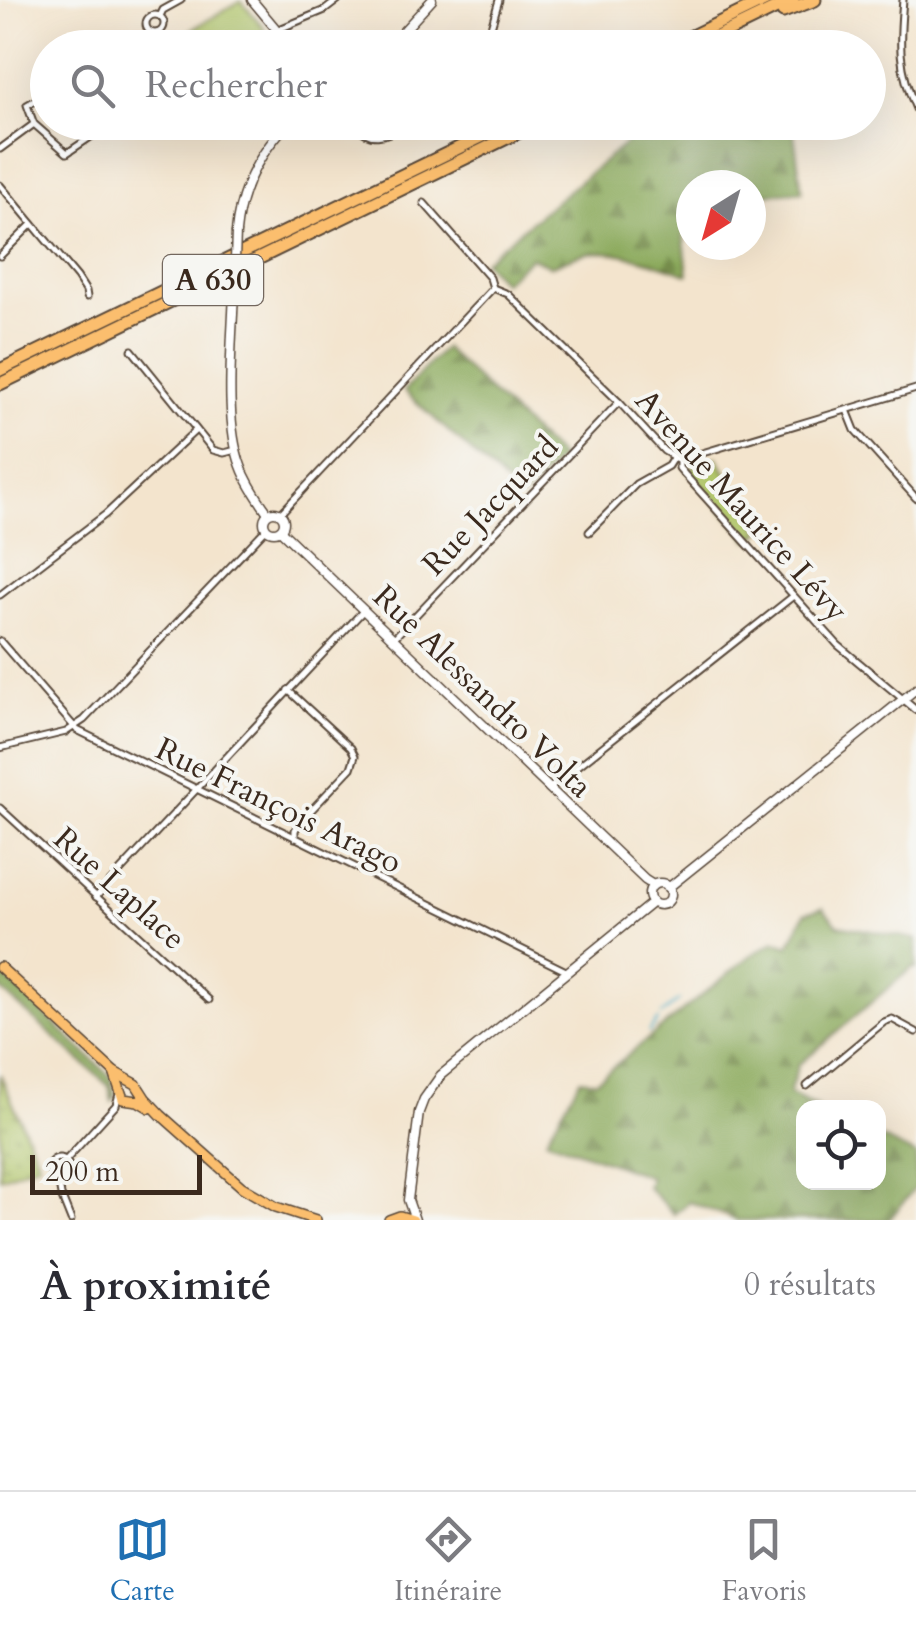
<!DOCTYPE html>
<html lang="fr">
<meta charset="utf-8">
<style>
:root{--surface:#fff;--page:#f2f2f3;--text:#2b2b33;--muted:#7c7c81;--line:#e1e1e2;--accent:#1f6fb2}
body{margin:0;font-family:Cardo,serif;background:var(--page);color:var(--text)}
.controls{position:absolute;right:30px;bottom:30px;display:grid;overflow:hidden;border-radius:20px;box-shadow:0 10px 40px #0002}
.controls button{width:90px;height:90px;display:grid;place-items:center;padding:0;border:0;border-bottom:2px solid var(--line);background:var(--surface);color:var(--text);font:50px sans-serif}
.compass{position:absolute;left:676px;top:170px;width:90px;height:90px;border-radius:50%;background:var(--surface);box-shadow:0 10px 40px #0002;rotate:217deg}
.scale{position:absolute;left:30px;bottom:25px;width:172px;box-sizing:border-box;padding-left:10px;border:5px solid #3b2a1e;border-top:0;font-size:28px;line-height:35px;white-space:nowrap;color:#3b2a1e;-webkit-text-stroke:8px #f6f6f2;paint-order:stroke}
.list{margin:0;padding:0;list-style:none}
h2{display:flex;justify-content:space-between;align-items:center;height:130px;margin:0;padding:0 40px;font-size:42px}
h2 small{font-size:32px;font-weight:400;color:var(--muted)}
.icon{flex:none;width:55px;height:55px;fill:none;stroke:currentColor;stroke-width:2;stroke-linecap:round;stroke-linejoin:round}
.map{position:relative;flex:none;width:916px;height:1220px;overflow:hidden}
.search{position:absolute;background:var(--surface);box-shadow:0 10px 40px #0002;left:30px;right:30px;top:30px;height:110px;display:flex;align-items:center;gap:25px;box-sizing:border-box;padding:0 35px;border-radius:55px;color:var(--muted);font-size:38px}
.sheet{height:270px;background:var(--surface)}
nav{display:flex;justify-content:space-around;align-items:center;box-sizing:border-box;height:140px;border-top:2px solid var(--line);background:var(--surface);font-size:28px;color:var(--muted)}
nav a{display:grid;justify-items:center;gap:5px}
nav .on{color:var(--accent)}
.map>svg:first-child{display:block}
.grass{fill:url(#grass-dots);stroke:#767844;stroke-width:2.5}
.forest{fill:url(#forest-firs);stroke:#646a3e;stroke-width:2.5}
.green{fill:#b0c569;stroke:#767844;stroke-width:2.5}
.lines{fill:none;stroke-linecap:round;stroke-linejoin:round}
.stream{stroke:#45acc5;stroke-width:2.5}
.minor-casing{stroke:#574638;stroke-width:9}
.tertiary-casing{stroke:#574638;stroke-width:11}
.primary-casing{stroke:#574638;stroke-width:12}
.motorway-casing{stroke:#574638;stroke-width:15}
.minor{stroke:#fff;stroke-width:5}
.tertiary{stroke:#fff;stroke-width:8}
.primary{stroke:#fbbe6e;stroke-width:9}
.motorway{stroke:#fbbe6e;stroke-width:11}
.tertiary-bridge-casing{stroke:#574638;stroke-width:11;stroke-linecap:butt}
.tertiary-bridge{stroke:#fff;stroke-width:8}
.labels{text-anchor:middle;stroke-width:8;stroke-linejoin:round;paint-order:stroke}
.shield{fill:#f6f6f2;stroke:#73675e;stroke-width:2.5}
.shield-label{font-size:30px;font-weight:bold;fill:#3b2a1e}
.street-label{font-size:32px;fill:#3b2a1e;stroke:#f6f6f2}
</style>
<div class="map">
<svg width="916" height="1220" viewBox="0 0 916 1220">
<defs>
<pattern id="grass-dots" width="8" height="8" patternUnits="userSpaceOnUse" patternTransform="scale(2.5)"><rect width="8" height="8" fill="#b0c569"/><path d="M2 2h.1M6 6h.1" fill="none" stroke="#98a95b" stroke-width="1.8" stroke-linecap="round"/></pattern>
<pattern id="forest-firs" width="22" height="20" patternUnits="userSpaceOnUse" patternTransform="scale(2.5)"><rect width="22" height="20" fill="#8caa5d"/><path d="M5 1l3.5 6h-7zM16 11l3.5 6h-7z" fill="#748b4c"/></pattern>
</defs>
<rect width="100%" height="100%" fill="#f6f6f2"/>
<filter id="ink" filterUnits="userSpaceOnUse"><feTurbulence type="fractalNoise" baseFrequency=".01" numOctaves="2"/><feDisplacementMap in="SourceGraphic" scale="20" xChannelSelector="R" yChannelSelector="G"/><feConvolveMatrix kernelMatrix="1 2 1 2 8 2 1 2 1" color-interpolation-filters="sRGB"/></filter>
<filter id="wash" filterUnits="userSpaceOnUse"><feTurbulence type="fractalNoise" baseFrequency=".0048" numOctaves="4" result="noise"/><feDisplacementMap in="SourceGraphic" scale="40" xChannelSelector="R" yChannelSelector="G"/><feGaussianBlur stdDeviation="2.25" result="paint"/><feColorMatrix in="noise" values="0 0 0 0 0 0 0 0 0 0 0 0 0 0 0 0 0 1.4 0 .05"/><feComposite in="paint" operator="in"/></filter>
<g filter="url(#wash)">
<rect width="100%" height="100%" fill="#f3e4cd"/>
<!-- grass -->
<polygon class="grass" points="0,1074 39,1163 0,1178"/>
<!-- forest -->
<g class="forest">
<path d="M666,122L788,123L793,127L802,191L751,195V185H691V201L680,203L688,274C657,264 621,249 588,253C575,255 562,261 550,266L531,257L503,282L483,261L649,124Z"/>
<polygon points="444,348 560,458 522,498 404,391"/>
<polygon points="823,908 838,925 916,939 916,968 913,967 798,1065 789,1094 817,1107 804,1108 804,1182 878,1182 879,1137 916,1155 916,1187 889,1220 737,1220 689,1202 674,1214 647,1187 650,1177 546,1139 580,1079 596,1081 750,956 775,941 789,946 805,913"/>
<polygon points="0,973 111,1077 115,1096 112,1101 109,1086 0,989"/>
</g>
<!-- green -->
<g class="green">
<polygon points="241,1 265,29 249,47 201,47 191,30"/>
<polygon points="717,457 761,532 750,541 687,470"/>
</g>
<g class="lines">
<!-- stream -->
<g class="stream">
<polyline points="661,1015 679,1000"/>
<polyline points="649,1032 658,1020"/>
</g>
</g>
</g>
<g filter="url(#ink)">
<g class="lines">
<defs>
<g id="minor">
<path d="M903,0C899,43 898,68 916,109"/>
<circle cx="155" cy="24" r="9"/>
<polyline points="160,16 163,10 181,0"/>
<polyline points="277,30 325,10 338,0"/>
<polyline points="157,33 162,48"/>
<polyline points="485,48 499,0"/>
<path d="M352,122C373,146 388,134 412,122"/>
<polyline points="34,124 67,153 98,132 100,122"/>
<polyline points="0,149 34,124 27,105 48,93"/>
<polyline points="0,185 77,277 86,291 87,297"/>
<polyline points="424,203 490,278 493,288"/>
<polyline points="0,256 32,224"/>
<polyline points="493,288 508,294 619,402 664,451 679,460 679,468 685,475 838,645 916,710"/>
<polyline points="132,350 213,450 224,453 236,450"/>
<polyline points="847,410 855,430 916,498"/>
<polyline points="679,460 916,389"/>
<polyline points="280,514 493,288"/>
<polyline points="589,532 636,484 668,466 673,458"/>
<polyline points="0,595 106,514 196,430"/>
<polyline points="393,639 619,402"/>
<polyline points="0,641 77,730 566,971"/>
<polyline points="288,690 351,748 355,756 351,768 301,821 295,830 295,838"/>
<polyline points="0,748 66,732 84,720 266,529"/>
<polyline points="549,789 792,597"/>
<polyline points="0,808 209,1000"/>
<polyline points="96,897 363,611"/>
<polyline points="807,1086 884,1022 892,1019 916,1032"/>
<circle cx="59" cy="1168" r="10"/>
<polyline points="66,1160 116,1105 119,1094"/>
<polyline points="58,1178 61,1195 71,1220"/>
</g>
<g id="tertiary">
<polyline points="252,0 277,30 288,48"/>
<polyline points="388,48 432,0"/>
<path d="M236,232C240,188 259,153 289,122"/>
<path d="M234,288C233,339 223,419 241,466C247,483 258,499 268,513"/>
<circle cx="274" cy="522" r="10"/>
<polyline points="280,530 645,880 653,885"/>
<circle cx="660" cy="894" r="11"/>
<polyline points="668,888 916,689"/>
<polyline points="415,1220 408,1200 419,1112 424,1099 441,1075 653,902"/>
</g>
<g id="primary">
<polyline points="0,967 114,1072 136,1084 145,1098 161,1115 242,1187 276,1207 316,1220"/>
<polyline points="114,1072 123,1099 138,1101 150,1108"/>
<polyline points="389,1220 400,1216 413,1220"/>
</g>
<g id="motorway">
<polyline points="783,12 815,0"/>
<polyline points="667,48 766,0"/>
<polyline points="694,48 793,0"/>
<polyline points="0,370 512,122"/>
<polyline points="0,384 540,122"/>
</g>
</defs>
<!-- minor casing -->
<use href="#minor" class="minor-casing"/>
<!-- tertiary casing -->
<use href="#tertiary" class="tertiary-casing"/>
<!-- primary casing -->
<use href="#primary" class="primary-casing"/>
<!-- motorway casing -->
<use href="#motorway" class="motorway-casing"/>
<!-- minor -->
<use href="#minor" class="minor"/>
<!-- tertiary -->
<use href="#tertiary" class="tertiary"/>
<!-- primary -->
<use href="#primary" class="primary"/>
<!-- motorway -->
<use href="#motorway" class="motorway"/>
<defs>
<polyline id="tertiary-bridge" points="234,288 236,232"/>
</defs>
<!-- tertiary-bridge casing -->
<use href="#tertiary-bridge" class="tertiary-bridge-casing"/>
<!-- tertiary-bridge -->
<use href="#tertiary-bridge" class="tertiary-bridge"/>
</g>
</g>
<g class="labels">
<!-- shield labels -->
<rect class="shield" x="163" y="255" width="100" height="50" rx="8"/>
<g class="shield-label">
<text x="213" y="290">A 630</text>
</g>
<!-- street labels -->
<g class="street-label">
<text transform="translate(490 505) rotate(-46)" y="11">Rue Jacquard</text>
<text transform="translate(742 505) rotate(48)" y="11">Avenue Maurice Lévy</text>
<text transform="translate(483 691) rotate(44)" y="11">Rue Alessandro Volta</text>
<text transform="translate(279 805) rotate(26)" y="11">Rue François Arago</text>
<text transform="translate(120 888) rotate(42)" y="11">Rue Laplace</text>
</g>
</g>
</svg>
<div class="controls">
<button><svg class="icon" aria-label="locate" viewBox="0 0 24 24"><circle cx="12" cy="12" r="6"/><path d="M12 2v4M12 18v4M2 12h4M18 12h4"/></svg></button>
</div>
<svg class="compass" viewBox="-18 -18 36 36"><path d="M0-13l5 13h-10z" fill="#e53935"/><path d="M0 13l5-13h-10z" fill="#7c7c81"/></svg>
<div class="scale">200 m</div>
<div class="search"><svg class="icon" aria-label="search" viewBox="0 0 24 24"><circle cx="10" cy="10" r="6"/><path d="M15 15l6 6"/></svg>Rechercher</div>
</div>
<section class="sheet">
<h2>À proximité<small>0 résultats</small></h2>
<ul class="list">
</ul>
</section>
<nav>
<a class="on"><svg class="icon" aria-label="map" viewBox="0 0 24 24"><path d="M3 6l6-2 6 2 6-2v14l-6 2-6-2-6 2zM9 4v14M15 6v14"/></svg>Carte</a>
<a><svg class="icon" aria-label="directions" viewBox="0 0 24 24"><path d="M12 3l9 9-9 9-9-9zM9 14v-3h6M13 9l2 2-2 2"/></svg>Itinéraire</a>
<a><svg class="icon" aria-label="saved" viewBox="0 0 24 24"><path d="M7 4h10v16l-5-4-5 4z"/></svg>Favoris</a>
</nav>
